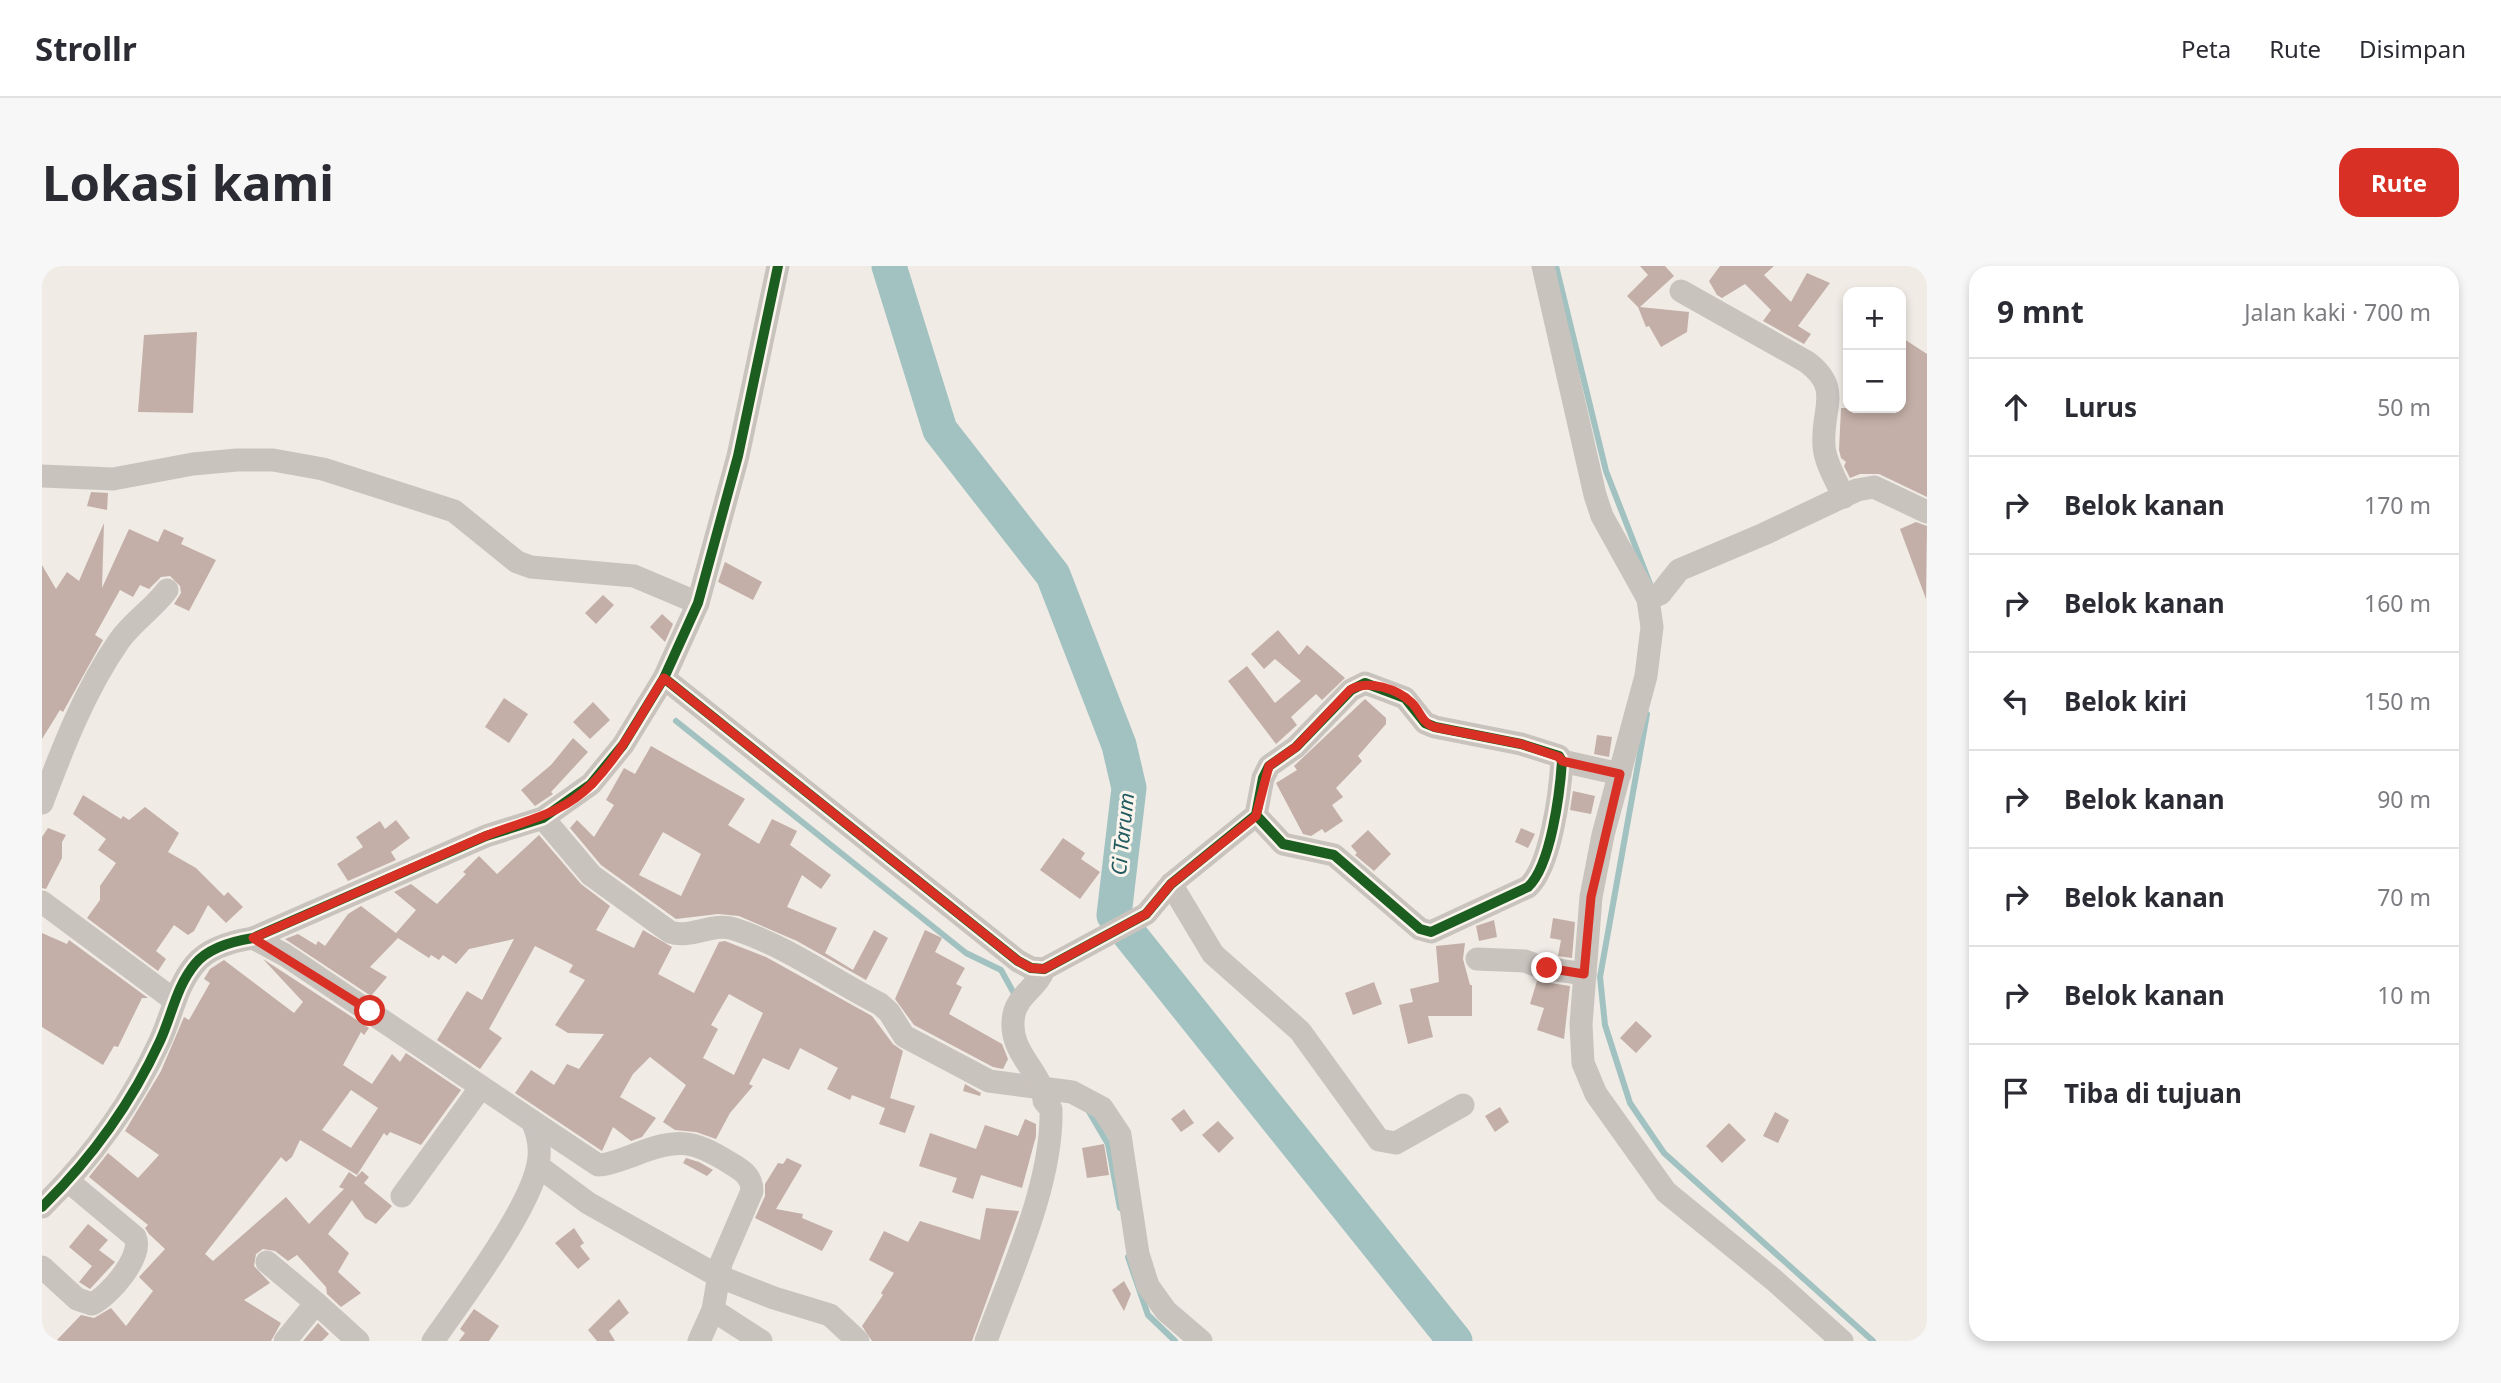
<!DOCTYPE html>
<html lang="id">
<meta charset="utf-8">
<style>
:root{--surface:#fff;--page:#f7f7f7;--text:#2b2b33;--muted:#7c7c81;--line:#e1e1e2;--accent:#d93025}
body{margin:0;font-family:"Noto Sans",sans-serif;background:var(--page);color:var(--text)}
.controls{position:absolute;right:21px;top:21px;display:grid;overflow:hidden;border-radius:14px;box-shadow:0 4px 10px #0003}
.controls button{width:63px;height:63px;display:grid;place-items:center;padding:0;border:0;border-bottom:2px solid var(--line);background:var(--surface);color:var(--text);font:35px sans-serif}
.stop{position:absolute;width:21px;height:21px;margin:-16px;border:5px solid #d93025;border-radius:50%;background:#fff}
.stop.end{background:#d93025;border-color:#fff;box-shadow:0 2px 7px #0008}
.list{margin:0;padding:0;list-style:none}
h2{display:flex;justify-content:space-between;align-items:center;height:91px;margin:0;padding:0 28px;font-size:30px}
h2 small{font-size:23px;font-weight:400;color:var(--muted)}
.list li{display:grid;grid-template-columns:46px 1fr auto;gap:21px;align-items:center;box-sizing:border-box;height:98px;padding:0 28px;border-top:2px solid var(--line)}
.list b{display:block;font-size:26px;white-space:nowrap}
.list em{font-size:23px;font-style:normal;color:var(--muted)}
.icon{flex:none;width:38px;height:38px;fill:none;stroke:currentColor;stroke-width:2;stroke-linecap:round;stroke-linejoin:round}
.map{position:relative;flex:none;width:1885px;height:1075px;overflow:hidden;border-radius:21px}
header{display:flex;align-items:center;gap:42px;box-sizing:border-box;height:98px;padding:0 35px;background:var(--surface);border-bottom:2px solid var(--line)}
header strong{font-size:33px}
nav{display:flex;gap:38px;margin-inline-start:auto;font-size:24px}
.intro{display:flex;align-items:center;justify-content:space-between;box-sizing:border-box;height:168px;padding:0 42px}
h1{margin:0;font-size:49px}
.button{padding:18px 32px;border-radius:21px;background:var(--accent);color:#fff;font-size:24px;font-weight:700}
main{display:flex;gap:42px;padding:0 42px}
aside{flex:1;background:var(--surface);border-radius:21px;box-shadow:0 4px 10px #0003}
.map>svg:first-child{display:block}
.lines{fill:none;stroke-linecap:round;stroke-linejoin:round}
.stream{stroke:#a1c2c1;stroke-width:6}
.river{stroke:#a1c2c1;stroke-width:35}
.building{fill:#c3afa7;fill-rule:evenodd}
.minor{stroke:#c9c3be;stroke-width:23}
.cycleway-casing{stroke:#fbf5ee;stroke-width:15}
.cycleway{stroke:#1b5e20;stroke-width:10}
.route{stroke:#d93025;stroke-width:9}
.labels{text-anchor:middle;stroke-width:6;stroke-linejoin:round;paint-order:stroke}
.water-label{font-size:21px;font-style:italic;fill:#1f5a5e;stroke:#fbf5ee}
</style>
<header>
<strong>Strollr</strong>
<nav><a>Peta</a><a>Rute</a><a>Disimpan</a></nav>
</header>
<div class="intro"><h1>Lokasi kami</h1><a class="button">Rute</a></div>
<main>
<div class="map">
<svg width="1885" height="1075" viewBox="0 0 1885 1075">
<rect width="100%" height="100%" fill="#f0ebe5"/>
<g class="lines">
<!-- stream -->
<g class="stream">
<polyline points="1514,0 1564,205 1610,323"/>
<polyline points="1605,448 1558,711 1563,759 1588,837 1622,887 1831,1075"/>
<polyline points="634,455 924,687 959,704 974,731"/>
<polyline points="1046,844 1066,878 1078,942"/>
<polyline points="1086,991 1106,1049 1133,1075"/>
</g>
<!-- river -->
<polyline class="river" points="847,0 898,164 1011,309 1077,479 1087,522 1072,649 1413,1075"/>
</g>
<!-- building -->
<g class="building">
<polygon points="1598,0 1623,0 1632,10 1598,41 1647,46 1645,66 1619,81 1607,60 1604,61 1596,41 1585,30 1606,9"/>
<polygon points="1678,0 1732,0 1722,9 1749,36 1765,7 1788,17 1756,60 1769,68 1762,78 1721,55 1729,44 1703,18 1680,32 1675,29 1667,15"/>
<polygon points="155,66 151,147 96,146 102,69"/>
<polygon points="1859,71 1885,88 1885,231 1837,208 1818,208 1808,212 1802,200 1804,196 1799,192 1797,184 1799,142 1859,142"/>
<polygon points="49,226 66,227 65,244 45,240"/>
<polygon points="1874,256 1885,260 1884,333 1858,263"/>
<polygon points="62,257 60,322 87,263 116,276 122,263 142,272 139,278 174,294 147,345 132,338 139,327 138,320 128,310 119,311 107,323 98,319 91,331 78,324 53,369 61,374 21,446 18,444 0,473 0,299 14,323 25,306 37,315"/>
<polygon points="683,296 720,316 711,334 676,316"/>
<polygon points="561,329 572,339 554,358 543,347"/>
<polygon points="620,348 631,358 623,376 608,361"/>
<polygon points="1236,364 1257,389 1265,379 1303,412 1280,434 1274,428 1249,451 1255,459 1234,478 1186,415 1205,400 1233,437 1259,415 1233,393 1222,403 1209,388"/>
<polygon points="462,432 486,448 467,477 443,461"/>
<polygon points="1323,433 1344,452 1344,458 1316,490 1320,495 1294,522 1301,531 1290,539 1301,555 1283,567 1280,563 1269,570 1261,568 1234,517 1255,504 1252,500"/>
<polygon points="551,436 568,454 548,473 531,456"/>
<polygon points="1555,469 1570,471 1567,491 1552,488"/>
<polygon points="531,472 546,486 509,526 511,528 493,540 479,524 509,499"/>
<path d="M609,480L703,533L686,559L717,578L730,553L755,565L748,579L789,609L779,623L760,609L745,641L795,662L783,687L811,704L832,664L846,672L824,714L755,675L697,650L676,648L634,653L559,599L528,562L535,554L552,571L572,539L564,534L582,502L593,508ZM621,566L659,588L639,630L597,609Z"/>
<polygon points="1531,525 1553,530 1549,548 1528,544"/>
<polygon points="41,529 79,553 81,550 87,554 103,541 137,567 126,586 154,602 182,630 186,626 201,641 184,657 166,639 152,665 146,669 132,659 114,685 124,693 116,705 45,652 58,634 58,620 74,597 56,584 64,573 31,548"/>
<polygon points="354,554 368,572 349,586 354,594 306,615 295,598 321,581 314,571 338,555 343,563"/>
<polygon points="6,562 24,569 20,576 20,592 4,623 0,622 0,571"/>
<polygon points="1479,562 1493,568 1486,582 1473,576"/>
<polygon points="1326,564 1349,588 1332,605 1313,589 1315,587 1309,580"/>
<path d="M497,569L539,618L568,640L554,664L592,682L601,664L630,681L616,708L652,727L677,676L683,675L724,691L830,750L851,778L861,785L848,832L873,840L863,867L837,858L843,842L810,829L808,834L785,823L796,802L758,782L747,804L721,792L707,818L711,820L688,847L674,873L654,866L633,864L621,856L644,819L608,791L591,808L578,831L614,852L600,871L589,875L571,861L560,885L473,827L489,804L512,819L525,798L537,803L562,768L526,767L513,759L543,714L527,706L531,699L493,680L447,763L460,772L438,803L395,774L425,725L440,734L472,673L427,683L414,698L401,689L397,694L389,689L387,692L356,672L328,701L345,711L329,730L243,673L256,668L274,679L276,675L283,680L306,648L319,640L354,667L374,644L352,626L369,618L395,638L424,608L421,606L437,590L455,608ZM687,728L721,747L692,809L661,792L676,763L669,759Z"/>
<polygon points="1021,572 1043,587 1039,593 1058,606 1038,633 998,604"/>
<polygon points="1511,652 1533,656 1530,692 1516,690 1519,674 1508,672"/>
<polygon points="1452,654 1455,671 1437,675 1434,660"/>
<polygon points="883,664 900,672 893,686 923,702 914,718 920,721 907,748 960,778 966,793 961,803 951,801 872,759 853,733"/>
<polygon points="0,667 25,678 27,674 106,732 100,732 76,781 72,780 61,799 0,761"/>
<polygon points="1423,677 1421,693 1428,719 1430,719 1430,750 1386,750 1391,771 1366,778 1357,739 1371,736 1368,723 1397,716 1394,680"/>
<path d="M221,693L327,762L322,769L319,766L301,799L330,818L350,788L358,796L364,787L419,824L379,879L348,866L345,870L342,867L315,909L258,874L250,891L244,896L239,891L163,988L171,995L244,931L267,958L302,923L297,921L307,906L314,911L320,905L327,911L322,917L350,940L334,958L323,952L310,934L286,968L307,987L296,1006L319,1027L299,1041L285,1028L284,1021L255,989L246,995L233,985L221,983L214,988L212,1000L228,1017L202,1034L239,1057L229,1075H14L39,1049L52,1052L69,1042L84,1060L111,1025L97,1011L123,983L107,968L103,962L106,959L47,911L66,887L96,912L117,889L83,865L119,805L142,751L147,754L168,717L162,713L168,703L182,694L252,747L261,736ZM309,824L336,842L309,882L280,864Z"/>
<polygon points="1495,715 1528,720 1522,773 1495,764 1502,742 1488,738"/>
<polygon points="1332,716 1340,738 1311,749 1303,727"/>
<polygon points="1594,755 1610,770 1594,787 1578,772"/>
<polygon points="923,818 939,827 938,830 921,825"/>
<polygon points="1458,841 1467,856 1453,866 1443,850"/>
<polygon points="1142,843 1152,857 1139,866 1129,853"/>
<polygon points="1733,846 1747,854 1736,877 1721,870"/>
<polygon points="983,853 994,858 994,870 980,922 939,909 931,933 910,926 915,912 877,900 888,867 934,883 943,859 976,870"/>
<polygon points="1176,855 1192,872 1177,887 1160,869"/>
<polygon points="1687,857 1704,874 1680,897 1664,880"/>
<polygon points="1062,878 1067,909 1045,912 1040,882"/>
<polygon points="644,892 657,896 671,904 665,910 641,897"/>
<polygon points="745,892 760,899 734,943 761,948 760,952 791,965 780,985 713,952 723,930 723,918 736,897 741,898"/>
<polygon points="944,942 977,945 930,1075 830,1075 820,1060 841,1029 839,1027 852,1007 827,994 842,965 866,976 878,955 938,974"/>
<polygon points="46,958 66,974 57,984 73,996 48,1023 37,1016 50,1000 27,981"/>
<polygon points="532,962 542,977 538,980 548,993 536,1003 513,977"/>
<polygon points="1082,1015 1089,1028 1082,1045 1070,1024"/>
<polygon points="577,1033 587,1047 567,1065 573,1075 555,1075 546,1064"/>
<polygon points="432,1043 457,1060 447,1075 417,1075 423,1067 418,1063"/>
<polygon points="276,1057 287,1068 280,1075 261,1075"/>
</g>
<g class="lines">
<!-- minor -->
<g class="minor">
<polyline points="1501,0 1553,229 1560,250 1606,333 1610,361 1604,410 1561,569 1549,631 1539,758 1541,797 1554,828 1624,926 1732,1014 1800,1075"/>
<path d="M1639,25L1765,96C1801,123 1779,143 1782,180C1783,197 1795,216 1802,231"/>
<polyline points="0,210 71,213 151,198 195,194 231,194 281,203 412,245 475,296 489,301 592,310 656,337"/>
<polyline points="1606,333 1618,328 1637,304 1722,268 1815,224 1832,221 1885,246"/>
<path d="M622,412L976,695L989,702L1002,703L1104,648L1129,618L1214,549L1241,578L1292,589L1378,663L1389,666L1486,621C1509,600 1518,526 1520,495L1517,490L1479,478L1393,461L1383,457L1363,432L1323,417L1309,424L1254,481L1227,500L1221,512L1214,549"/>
<polyline points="1520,495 1578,508"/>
<path d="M0,537C21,481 43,424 77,375C91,355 111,343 125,324"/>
<path d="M501,552L549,609L628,666C650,673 670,656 692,663C745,680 789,713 838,738L847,746L862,770L947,815L1030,826L1060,842L1078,869L1096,988L1106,1020L1124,1045L1159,1075"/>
<polyline points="1129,618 1171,688 1258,765 1337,874 1354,877 1421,839"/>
<polyline points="0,636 132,734"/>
<path d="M211,672L243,689L490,855C496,868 499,884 496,898C488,943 419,1035 391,1075"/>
<polyline points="1435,693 1483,695 1501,702 1543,708"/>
<path d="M490,855L556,899C568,899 580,893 592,889C634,872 650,873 688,897C700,904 710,910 710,925L679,997L671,1044L719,1075"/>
<polyline points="496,900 546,937 676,1010 732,1032 788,1049 816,1075"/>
<polyline points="360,930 439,821"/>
<path d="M0,941C49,893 89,838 118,775C130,749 134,721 153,698C166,682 192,675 211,672L444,570L501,552L549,518L581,479L622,412L656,337L696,190L736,0"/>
<polyline points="225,996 274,1037 243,1075"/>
<path d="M0,1001L35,1033L50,1038C67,1030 102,990 93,971L26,915"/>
<polyline points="274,1037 316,1075"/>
<polyline points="657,1075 671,1044"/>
<path d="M944,1075C969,1006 1011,917 1009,843L1002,835C1002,805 964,787 972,748C976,729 996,721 1002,703"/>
</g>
<defs>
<g id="cycleway">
<path d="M622,412L976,695L989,702L1002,703L1104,648L1129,618L1214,549L1241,578L1292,589L1378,663L1389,666L1486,621C1509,600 1518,526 1520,495L1517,490L1479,478L1393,461L1383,457L1363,432L1323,417L1309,424L1254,481L1227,500L1221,512L1214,549"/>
<path d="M0,941C49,893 89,838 118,775C130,749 134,721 153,698C166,682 192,675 211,672L444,570L501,552L549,518L581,479L622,412L656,337L696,190L736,0"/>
</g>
</defs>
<!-- cycleway casing -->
<use href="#cycleway" class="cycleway-casing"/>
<!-- cycleway -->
<use href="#cycleway" class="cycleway"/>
</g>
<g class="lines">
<!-- route -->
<path class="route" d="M328,745L211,672C288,639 364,604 441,571C481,554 517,551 550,518C580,487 599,448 622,412L976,695L989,702L1002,703L1104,648L1129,618L1214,550L1227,500L1254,481L1308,424C1326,413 1356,423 1370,437C1379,446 1379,456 1392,461L1479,478L1517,491L1520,495L1578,508L1549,631L1542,708L1505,702"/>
</g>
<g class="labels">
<!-- water labels -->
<g class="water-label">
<text transform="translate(1081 568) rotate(-84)" y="7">Ci Tarum</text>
</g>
</g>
</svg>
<div class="controls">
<button>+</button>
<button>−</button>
</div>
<div class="stop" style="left:328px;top:745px"></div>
<div class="stop end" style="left:1505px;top:702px"></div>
</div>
<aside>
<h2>9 mnt<small>Jalan kaki · 700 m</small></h2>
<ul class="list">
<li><svg class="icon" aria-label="ahead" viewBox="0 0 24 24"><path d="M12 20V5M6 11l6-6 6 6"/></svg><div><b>Lurus</b></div><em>50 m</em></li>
<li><svg class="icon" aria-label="right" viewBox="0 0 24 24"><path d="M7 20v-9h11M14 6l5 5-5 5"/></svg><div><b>Belok kanan</b></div><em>170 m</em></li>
<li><svg class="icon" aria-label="right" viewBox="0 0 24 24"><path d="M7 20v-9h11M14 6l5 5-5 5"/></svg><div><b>Belok kanan</b></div><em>160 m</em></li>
<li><svg class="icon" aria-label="left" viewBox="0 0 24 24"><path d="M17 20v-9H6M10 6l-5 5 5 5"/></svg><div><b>Belok kiri</b></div><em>150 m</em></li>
<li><svg class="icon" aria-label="right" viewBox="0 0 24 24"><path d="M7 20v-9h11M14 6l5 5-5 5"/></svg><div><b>Belok kanan</b></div><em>90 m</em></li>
<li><svg class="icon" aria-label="right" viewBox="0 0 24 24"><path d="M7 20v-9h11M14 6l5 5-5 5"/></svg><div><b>Belok kanan</b></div><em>70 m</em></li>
<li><svg class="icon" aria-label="right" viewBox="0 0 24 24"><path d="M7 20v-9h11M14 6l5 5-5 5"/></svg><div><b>Belok kanan</b></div><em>10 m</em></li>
<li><svg class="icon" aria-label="arrive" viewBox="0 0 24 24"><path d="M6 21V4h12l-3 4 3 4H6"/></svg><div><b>Tiba di tujuan</b></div></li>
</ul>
</aside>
</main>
